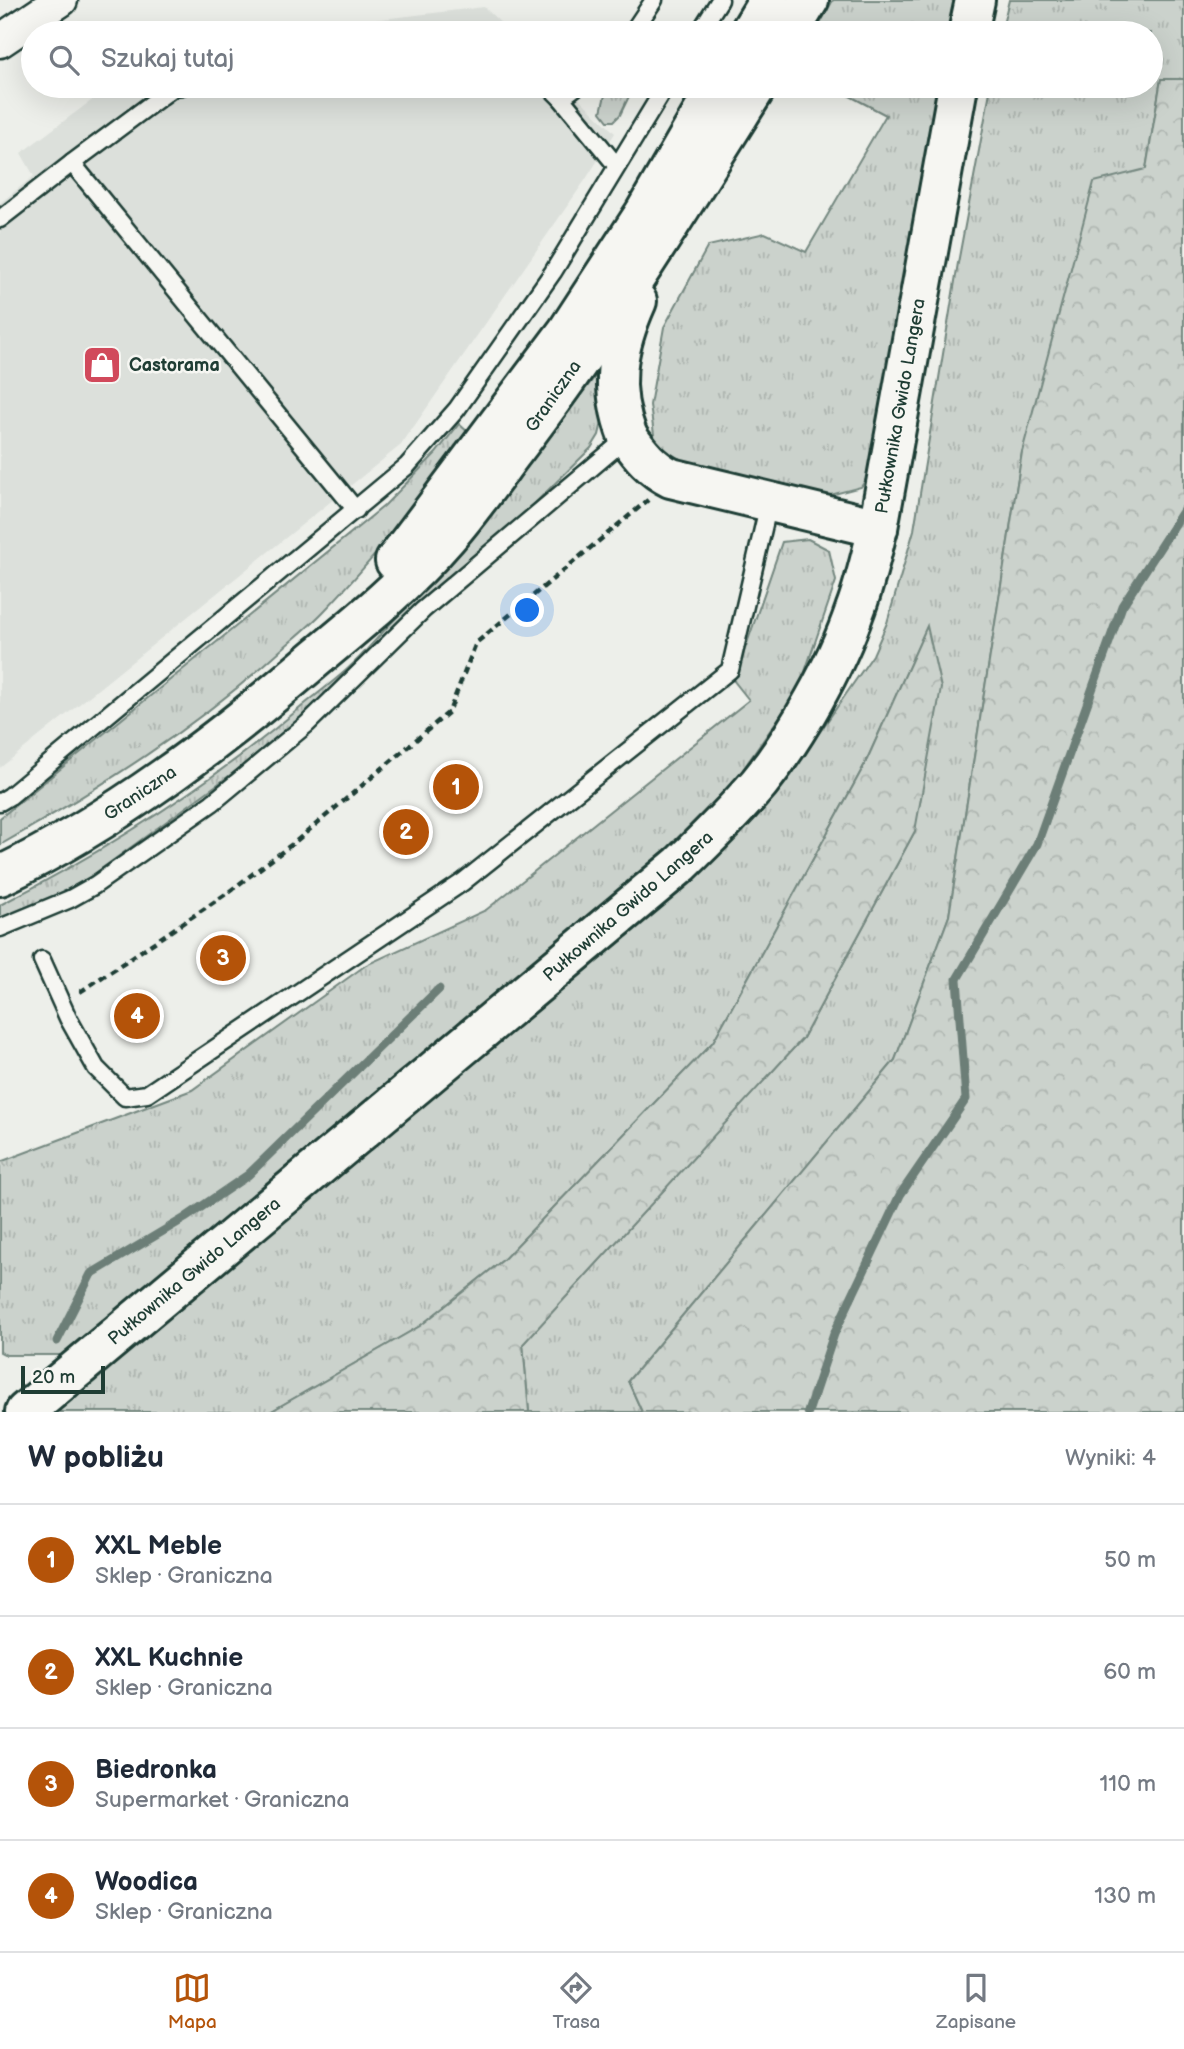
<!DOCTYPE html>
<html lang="pl">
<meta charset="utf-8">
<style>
:root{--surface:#fff;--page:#f6f6f7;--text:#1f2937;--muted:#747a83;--line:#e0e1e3;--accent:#b45309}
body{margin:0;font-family:"Balsamiq Sans",sans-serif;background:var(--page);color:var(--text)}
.scale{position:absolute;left:21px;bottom:18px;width:84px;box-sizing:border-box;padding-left:7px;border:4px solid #1f3d34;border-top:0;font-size:19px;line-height:24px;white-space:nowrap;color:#1f3d34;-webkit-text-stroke:5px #f6f6f2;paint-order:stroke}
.you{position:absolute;left:528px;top:611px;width:24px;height:24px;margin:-18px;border:5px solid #fff;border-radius:50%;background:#1a73e8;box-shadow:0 0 0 10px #1a73e833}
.badge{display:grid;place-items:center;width:46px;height:46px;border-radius:50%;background:var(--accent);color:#fff;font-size:23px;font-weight:700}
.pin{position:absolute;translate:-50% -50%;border:4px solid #fff;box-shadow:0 2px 7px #0006}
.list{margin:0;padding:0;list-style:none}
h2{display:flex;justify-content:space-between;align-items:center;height:91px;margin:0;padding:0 28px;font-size:30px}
h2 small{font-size:23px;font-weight:400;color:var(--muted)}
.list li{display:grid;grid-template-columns:46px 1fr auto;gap:21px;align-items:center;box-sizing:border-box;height:112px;padding:0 28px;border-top:2px solid var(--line)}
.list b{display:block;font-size:26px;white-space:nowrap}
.list p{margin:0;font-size:23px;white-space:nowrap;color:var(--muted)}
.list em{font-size:23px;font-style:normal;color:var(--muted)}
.icon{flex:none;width:38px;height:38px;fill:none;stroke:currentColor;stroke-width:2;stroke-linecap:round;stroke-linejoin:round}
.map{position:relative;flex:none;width:1184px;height:1412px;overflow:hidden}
.search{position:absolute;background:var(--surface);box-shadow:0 7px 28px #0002;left:21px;right:21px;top:21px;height:77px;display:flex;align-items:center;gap:18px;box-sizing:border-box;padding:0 24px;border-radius:38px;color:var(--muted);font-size:26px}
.sheet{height:539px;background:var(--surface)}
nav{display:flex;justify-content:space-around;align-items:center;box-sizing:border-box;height:98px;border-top:2px solid var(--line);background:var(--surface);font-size:19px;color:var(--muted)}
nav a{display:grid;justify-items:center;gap:4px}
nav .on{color:var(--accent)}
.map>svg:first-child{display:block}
.built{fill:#dce0db}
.grass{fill:url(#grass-tufts);stroke:#758880;stroke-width:2}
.forest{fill:url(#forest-crowns);stroke:#758880;stroke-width:2}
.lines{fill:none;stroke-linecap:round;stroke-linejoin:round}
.stream{stroke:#6c7e77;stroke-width:9}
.service-casing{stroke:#1f3d34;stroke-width:21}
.minor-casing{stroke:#1f3d34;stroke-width:37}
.tertiary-casing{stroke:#1f3d34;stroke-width:44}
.trunk-casing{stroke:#1f3d34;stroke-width:44}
.path{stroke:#1f3d34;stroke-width:4.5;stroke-dasharray:7 5;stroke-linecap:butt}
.service{stroke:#f6f6f2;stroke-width:16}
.minor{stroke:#f6f6f2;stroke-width:32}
.tertiary{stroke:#f6f6f2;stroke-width:38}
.trunk{stroke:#f6f6f2;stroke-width:38}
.labels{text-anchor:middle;stroke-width:5;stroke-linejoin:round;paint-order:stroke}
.poi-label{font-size:18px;font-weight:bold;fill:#1f3d34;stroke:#f6f6f2;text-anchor:start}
.street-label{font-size:18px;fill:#1f3d34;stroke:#f6f6f2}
</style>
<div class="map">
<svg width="1184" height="1412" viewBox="0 0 1184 1412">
<defs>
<pattern id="grass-tufts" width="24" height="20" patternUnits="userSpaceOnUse" patternTransform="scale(1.75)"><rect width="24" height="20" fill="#cbd2cc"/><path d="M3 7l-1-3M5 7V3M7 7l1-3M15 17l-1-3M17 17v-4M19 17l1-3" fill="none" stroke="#aeb5b0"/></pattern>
<pattern id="forest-crowns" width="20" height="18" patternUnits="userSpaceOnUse" patternTransform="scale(1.75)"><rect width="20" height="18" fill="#cbd2cc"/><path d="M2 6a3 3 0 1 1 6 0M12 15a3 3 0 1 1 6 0" fill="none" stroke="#aeb5b0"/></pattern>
</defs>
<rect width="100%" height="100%" fill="#edefea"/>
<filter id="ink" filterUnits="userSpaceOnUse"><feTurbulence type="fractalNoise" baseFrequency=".0143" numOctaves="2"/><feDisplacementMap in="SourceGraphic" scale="14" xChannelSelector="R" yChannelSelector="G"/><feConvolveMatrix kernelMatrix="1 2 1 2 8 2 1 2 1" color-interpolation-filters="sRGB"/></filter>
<g filter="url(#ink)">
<!-- built -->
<g class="built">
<polygon points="484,7 511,33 271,33 290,30"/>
<polygon points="111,86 566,86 615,133 586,179 401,445 0,768 0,203 34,176 21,153"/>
</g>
<!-- grass -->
<g class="grass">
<polygon points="833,0 963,0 956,33 815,33"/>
<polygon points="1009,0 1184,0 1184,79 1161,79 1146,169 1022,452 949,916 895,1060 628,1381 642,1412 529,1412 523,1344 803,1038 915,831 927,627 865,764 713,1042 503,1260 420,1326 270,1412 51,1412 709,864 797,765 873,655 887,623 914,530 958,263 991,86 1151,86 1151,33 1001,33"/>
<polygon points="610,86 634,86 620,115 614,121 608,121 601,112 606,91"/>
<polygon points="831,86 947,86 877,463 861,487 823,497 673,460 655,442 650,405 664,327 708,246 765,233 806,252 886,115"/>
<path d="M601,369L603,387L602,422L599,435L591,448L535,503L431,595L360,665L303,716L244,765L86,880L49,899L0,919V905C107,850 208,786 300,708C324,688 351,669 371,645C414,597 461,551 502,500C536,457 567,412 601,369Z"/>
<path d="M459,424L470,434C425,495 378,555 325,610C312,624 297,636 282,649C197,727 100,788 0,845V818L384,506L436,453Z"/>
<polygon points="808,539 829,550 836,581 799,689 737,778 629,887 239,1213 63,1355 6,1355 0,1352 0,1162 192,1090 366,965 486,910 749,700 734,681 782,542"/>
</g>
<!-- forest -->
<g class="forest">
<polygon points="1161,79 1184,79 1184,1412 642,1412 628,1381 895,1060 949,916 1022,452 1094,182 1146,169"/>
<polygon points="927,626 941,688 915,831 803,1038 523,1344 529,1412 270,1412 420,1326 503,1260 713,1042 865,764"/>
</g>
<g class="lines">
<!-- stream -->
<g class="stream">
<polyline points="57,1341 91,1274 185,1218 248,1175 439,989"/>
<polyline points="808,1412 834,1334 900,1195 966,1099 957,979 1037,844 1122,606 1184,510"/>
</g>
<defs>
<g id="service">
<polyline points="632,33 654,0"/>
<polyline points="699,33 720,0"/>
<polyline points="182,86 174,87 72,163 356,510"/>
<polyline points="549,86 561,98 616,165"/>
<polyline points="561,98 577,86"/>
<polyline points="0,219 72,163"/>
<polyline points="0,802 10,796 407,466 457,409 553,272 666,86"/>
<polyline points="0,928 70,899 95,885 212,803 307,724 423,610 628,437"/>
<polyline points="42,960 68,1018 96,1068 125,1097 147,1094 463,882 730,670 769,503"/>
</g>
<polyline id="minor" points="0,41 61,0"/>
<g id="tertiary">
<polyline points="968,33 975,0"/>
<path d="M628,437C640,454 652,469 671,478L878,528"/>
<path d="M25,1412L681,864C708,838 734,812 759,783C796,737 836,666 855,610C865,584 871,555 878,528L958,86"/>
</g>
<g id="trunk">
<polyline points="749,33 769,0"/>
<polyline points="789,33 809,0"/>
<path d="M628,437C609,388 616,348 637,301"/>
<polyline points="395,561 567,332 644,214 718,86"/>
<path d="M0,876C116,820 219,741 316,658C362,620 408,582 447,537C469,512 489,484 509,457C600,339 678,212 757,86"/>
</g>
</defs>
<!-- service casing -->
<use href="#service" class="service-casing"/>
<!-- minor casing -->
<use href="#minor" class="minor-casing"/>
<!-- tertiary casing -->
<use href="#tertiary" class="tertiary-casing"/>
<!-- trunk casing -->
<use href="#trunk" class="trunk-casing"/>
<!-- path -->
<polyline class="path" points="80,992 226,894 295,842 449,712 476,643 648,500"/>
<!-- service -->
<use href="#service" class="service"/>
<!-- minor -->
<use href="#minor" class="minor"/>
<!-- tertiary -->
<use href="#tertiary" class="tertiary"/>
<!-- trunk -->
<use href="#trunk" class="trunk"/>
</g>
</g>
<!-- icons -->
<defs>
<symbol id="shop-square" viewBox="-11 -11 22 22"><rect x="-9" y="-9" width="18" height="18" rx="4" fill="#d1495b" stroke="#f6f6f2"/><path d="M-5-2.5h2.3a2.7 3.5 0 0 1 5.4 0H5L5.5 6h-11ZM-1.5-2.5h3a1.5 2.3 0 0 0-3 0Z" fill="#fff"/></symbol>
</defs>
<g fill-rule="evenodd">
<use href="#shop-square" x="80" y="343" width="44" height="44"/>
</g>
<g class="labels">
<!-- poi labels -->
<g class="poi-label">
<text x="129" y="371">Castorama</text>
</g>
<!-- street labels -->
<g class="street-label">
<text transform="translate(553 396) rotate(-55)" y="6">Graniczna</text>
<text transform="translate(900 406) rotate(-80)" y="6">Pułkownika Gwido Langera</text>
<text transform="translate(140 793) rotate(-34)" y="6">Graniczna</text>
<text transform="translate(628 906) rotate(-41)" y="6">Pułkownika Gwido Langera</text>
<text transform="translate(194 1271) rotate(-40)" y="6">Pułkownika Gwido Langera</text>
</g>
</g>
</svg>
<div class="scale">20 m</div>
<div class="you"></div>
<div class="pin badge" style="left:456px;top:787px">1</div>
<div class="pin badge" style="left:406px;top:832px">2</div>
<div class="pin badge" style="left:223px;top:958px">3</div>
<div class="pin badge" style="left:137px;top:1016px">4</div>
<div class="search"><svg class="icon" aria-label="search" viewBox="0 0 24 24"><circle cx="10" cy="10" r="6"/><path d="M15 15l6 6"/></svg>Szukaj tutaj</div>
</div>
<section class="sheet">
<h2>W pobliżu<small>Wyniki: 4</small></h2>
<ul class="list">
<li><span class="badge">1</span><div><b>XXL Meble</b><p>Sklep · Graniczna</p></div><em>50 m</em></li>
<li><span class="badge">2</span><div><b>XXL Kuchnie</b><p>Sklep · Graniczna</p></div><em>60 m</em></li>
<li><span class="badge">3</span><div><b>Biedronka</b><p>Supermarket · Graniczna</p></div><em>110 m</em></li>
<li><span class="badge">4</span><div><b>Woodica</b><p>Sklep · Graniczna</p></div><em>130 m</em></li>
</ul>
</section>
<nav>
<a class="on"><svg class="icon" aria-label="map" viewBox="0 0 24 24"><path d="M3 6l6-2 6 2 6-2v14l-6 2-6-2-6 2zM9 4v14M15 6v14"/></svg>Mapa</a>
<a><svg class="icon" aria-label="directions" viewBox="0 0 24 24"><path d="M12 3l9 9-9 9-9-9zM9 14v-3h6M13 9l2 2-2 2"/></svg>Trasa</a>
<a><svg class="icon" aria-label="saved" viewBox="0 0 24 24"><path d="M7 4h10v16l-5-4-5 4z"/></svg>Zapisane</a>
</nav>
